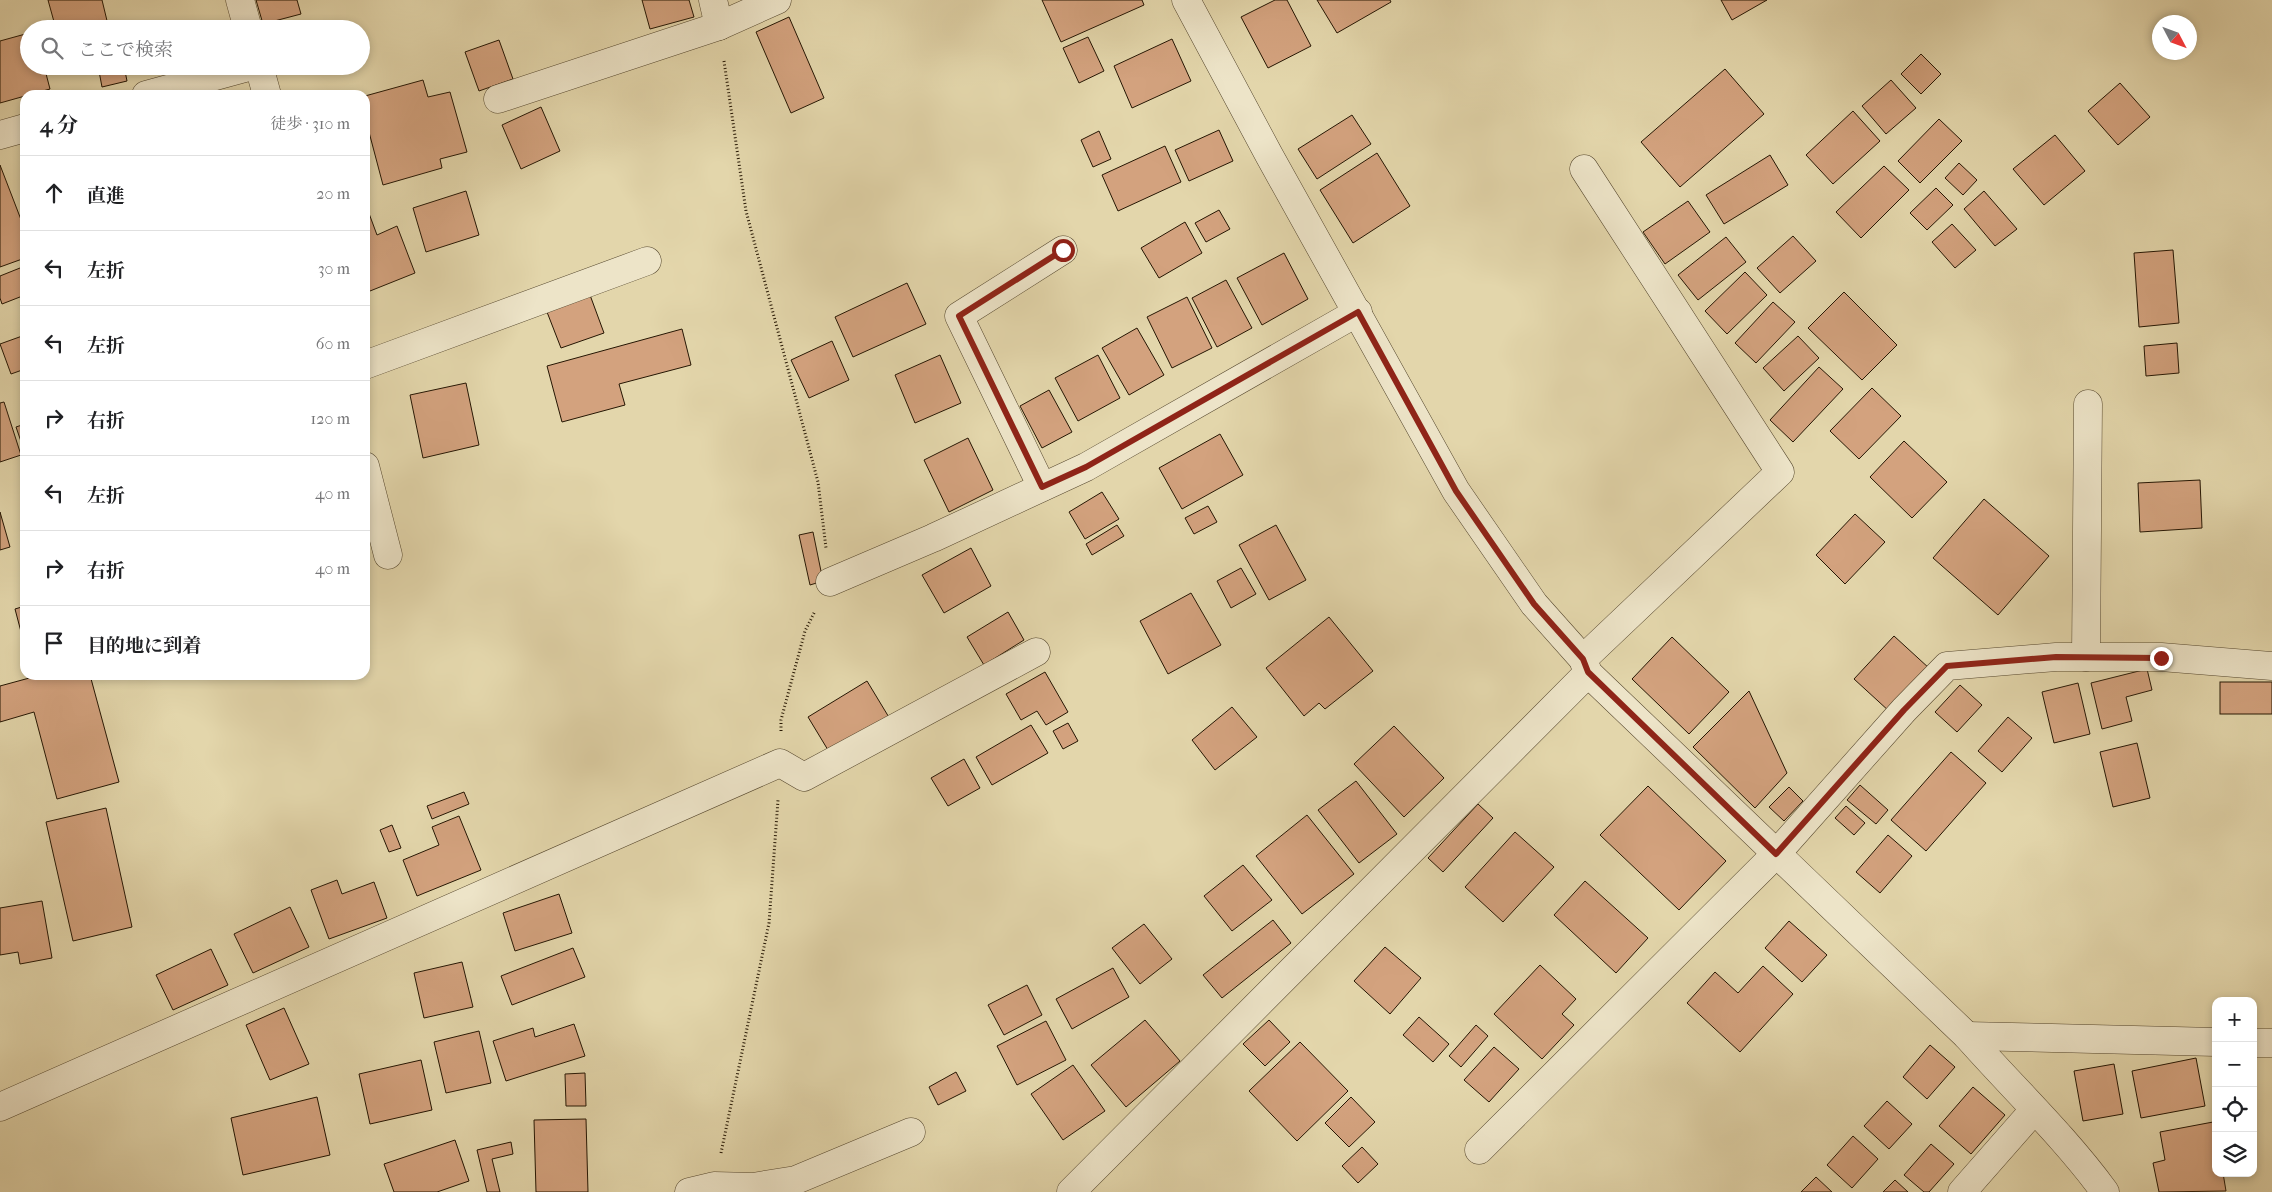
<!DOCTYPE html>
<html lang="ja">
<meta charset="utf-8">
<style>
:root{--surface:#fff;--page:#f6f6f6;--text:#202124;--muted:#757577;--line:#e0e0e0}
body{margin:0;font-family:"IM FELL French Canon","Noto Serif JP",serif;background:var(--page);color:var(--text)}
.controls{position:absolute;right:15px;bottom:15px;display:grid;overflow:hidden;border-radius:10px;box-shadow:0 2px 8px #0003}
.controls button{width:45px;height:45px;display:grid;place-items:center;padding:0;border:0;border-bottom:1px solid var(--line);background:var(--surface);color:var(--text);font:25px sans-serif}
.compass{position:absolute;left:2152px;top:15px;width:45px;height:45px;border-radius:50%;background:var(--surface);box-shadow:0 2px 8px #0003;rotate:131deg}
.stop{position:absolute;width:15px;height:15px;margin:-11px;border:4px solid #8f2418;border-radius:50%;background:#fff}
.stop.end{background:#8f2418;border-color:#fff;box-shadow:0 1px 5px #0008}
.list{margin:0;padding:0;list-style:none}
h2{display:flex;justify-content:space-between;align-items:center;height:65px;margin:0;padding:0 20px;font-size:21px}
h2 small{font-size:16px;font-weight:400;color:var(--muted)}
.list li{display:grid;grid-template-columns:32px 1fr auto;gap:15px;align-items:center;box-sizing:border-box;height:75px;padding:0 20px;border-top:1px solid var(--line)}
.list b{display:block;font-size:19px;white-space:nowrap}
.list em{font-size:16px;font-style:normal;color:var(--muted)}
.icon{flex:none;width:28px;height:28px;fill:none;stroke:currentColor;stroke-width:2;stroke-linecap:round;stroke-linejoin:round}
.map{position:relative;flex:none;width:2272px;height:1192px;overflow:hidden}
.search{position:absolute;background:var(--surface);box-shadow:0 2px 8px #0003;left:20px;top:20px;width:350px;height:55px;display:flex;align-items:center;gap:12px;box-sizing:border-box;padding:0 18px;border-radius:28px;color:var(--muted);font-size:19px}
.panel{position:absolute;background:var(--surface);box-shadow:0 2px 8px #0003;left:20px;top:90px;width:350px;height:590px;border-radius:15px}
.map>svg:first-child{display:block}
.building{fill:#d3a27e;stroke:#251603}
.lines{fill:none;stroke-linecap:round;stroke-linejoin:round}
.minor-casing{stroke:#54462d;stroke-width:29}
.path{stroke:#251603;stroke-width:3;stroke-dasharray:1 2.5;stroke-linecap:butt}
.minor{stroke:#ede4c8;stroke-width:28}
.route{stroke:#8f2418;stroke-width:6}
</style>
<div class="map">
<svg width="2272" height="1192" viewBox="0 0 2272 1192">
<rect width="100%" height="100%" fill="#e3d6ab"/>
<filter id="stains"><feTurbulence type="fractalNoise" baseFrequency=".004" numOctaves="4"/><feColorMatrix values="0 0 0 0 .2 0 0 0 0 .09 0 0 0 0 .02 0 0 0 .5 -.17"/></filter>
<radialGradient id="worn" r=".72"><stop offset=".6" stop-color="#630" stop-opacity="0"/><stop offset="1" stop-color="#630" stop-opacity=".3"/></radialGradient>
<!-- building -->
<g class="building">
<polygon points="48,0 102,0 109,29 56,29"/>
<polygon points="256,0 297,0 301,14 263,24"/>
<polygon points="642,0 689,0 694,17 650,29"/>
<polygon points="1042,0 1142,0 1144,5 1061,42"/>
<polygon points="1275,0 1287,0 1311,46 1268,68 1241,17"/>
<polygon points="1317,0 1390,0 1391,2 1337,33"/>
<polygon points="1721,0 1767,0 1732,20"/>
<polygon points="789,17 824,98 791,113 756,32"/>
<polygon points="29,33 29,66 44,66 50,89 0,103 0,41"/>
<polygon points="1088,37 1104,71 1079,83 1063,48"/>
<polygon points="1172,39 1191,81 1132,108 1114,66"/>
<polygon points="499,40 513,79 479,91 465,52"/>
<polygon points="1921,54 1941,74 1921,94 1901,74"/>
<polygon points="98,66 124,66 127,81 102,87"/>
<polygon points="1725,69 1764,114 1680,187 1641,142"/>
<polygon points="423,80 428,97 450,92 467,152 440,159 442,168 383,185 365,117 365,96"/>
<polygon points="1891,80 1916,108 1886,134 1862,106"/>
<polygon points="2120,83 2150,117 2118,145 2088,111"/>
<polygon points="541,107 560,151 521,169 502,125"/>
<polygon points="1853,111 1880,141 1833,184 1806,155"/>
<polygon points="1352,115 1371,144 1317,179 1298,149"/>
<polygon points="1939,119 1962,141 1920,183 1898,161"/>
<polygon points="1219,130 1233,161 1189,181 1175,150"/>
<polygon points="1099,131 1111,159 1093,167 1081,140"/>
<polygon points="2055,135 2085,171 2044,205 2013,169"/>
<polygon points="1165,146 1181,182 1118,211 1102,175"/>
<polygon points="1377,153 1410,206 1353,243 1320,190"/>
<polygon points="1770,155 1788,185 1724,224 1706,195"/>
<polygon points="1959,163 1977,180 1963,195 1945,178"/>
<polygon points="0,165 25,230 25,258 0,267"/>
<polygon points="1884,166 1909,190 1861,238 1836,212"/>
<polygon points="1936,188 1953,205 1927,230 1910,213"/>
<polygon points="466,191 479,235 426,252 413,208"/>
<polygon points="1984,191 2017,229 1995,246 1964,209"/>
<polygon points="1688,201 1710,232 1665,264 1643,232"/>
<polygon points="367,208 377,235 397,226 415,273 365,293"/>
<polygon points="1219,210 1230,229 1206,242 1195,223"/>
<polygon points="1185,222 1202,253 1159,278 1141,248"/>
<polygon points="1952,224 1976,250 1955,268 1932,242"/>
<polygon points="1793,236 1816,261 1780,293 1757,268"/>
<polygon points="1726,237 1746,262 1698,300 1678,275"/>
<polygon points="2173,250 2179,323 2139,327 2134,253"/>
<polygon points="1284,253 1308,299 1262,325 1237,278"/>
<polygon points="25,266 25,295 2,304 0,298 0,276"/>
<polygon points="1745,272 1767,295 1727,334 1705,311"/>
<polygon points="1226,280 1252,328 1217,347 1192,298"/>
<polygon points="907,283 926,324 853,357 835,317"/>
<polygon points="1844,292 1897,345 1862,380 1808,328"/>
<polygon points="590,295 604,333 561,348 547,312"/>
<polygon points="1187,297 1212,348 1172,368 1147,317"/>
<polygon points="1773,302 1795,322 1756,363 1735,343"/>
<polygon points="1137,328 1164,375 1129,395 1102,348"/>
<polygon points="682,329 691,365 619,384 625,405 562,422 547,366"/>
<polygon points="25,335 25,369 11,374 0,344"/>
<polygon points="1798,336 1819,358 1784,391 1763,368"/>
<polygon points="832,341 849,380 809,398 791,360"/>
<polygon points="2177,343 2179,373 2146,376 2144,346"/>
<polygon points="940,355 961,403 915,423 895,375"/>
<polygon points="1098,355 1120,398 1078,421 1055,378"/>
<polygon points="1819,367 1843,389 1793,442 1770,420"/>
<polygon points="466,383 479,445 423,458 410,395"/>
<polygon points="1872,388 1901,416 1859,459 1830,431"/>
<polygon points="1049,390 1072,432 1042,448 1020,406"/>
<polygon points="4,402 21,455 0,462 0,403"/>
<polygon points="25,424 25,453 16,427"/>
<polygon points="1220,434 1243,475 1182,509 1159,468"/>
<polygon points="968,438 993,490 949,512 924,460"/>
<polygon points="1904,441 1947,482 1912,518 1870,477"/>
<polygon points="2200,480 2202,528 2140,532 2138,483"/>
<polygon points="1102,492 1119,519 1085,539 1069,512"/>
<polygon points="1984,499 2049,556 1998,615 1933,558"/>
<polygon points="1208,506 1217,522 1194,534 1185,518"/>
<polygon points="0,512 10,547 0,550"/>
<polygon points="1855,514 1885,542 1845,584 1816,555"/>
<polygon points="1117,525 1124,536 1092,555 1086,544"/>
<polygon points="1276,525 1306,580 1269,600 1239,545"/>
<polygon points="813,532 823,581 810,585 799,535"/>
<polygon points="971,548 991,586 944,613 922,575"/>
<polygon points="1241,568 1256,594 1231,608 1217,581"/>
<polygon points="1191,593 1221,645 1168,674 1140,621"/>
<polygon points="25,606 25,647 15,609"/>
<polygon points="1008,612 1024,640 984,665 967,637"/>
<polygon points="1329,617 1373,671 1325,709 1319,703 1304,716 1266,668"/>
<polygon points="1894,636 1930,669 1890,712 1854,679"/>
<polygon points="1672,637 1729,692 1689,734 1632,679"/>
<polygon points="2147,669 2152,690 2126,697 2132,721 2102,729 2091,683"/>
<polygon points="1045,672 1068,712 1046,725 1037,711 1021,720 1006,694"/>
<polygon points="33,675 90,675 119,782 57,799 34,712 0,722 0,686 33,677"/>
<polygon points="867,681 890,719 831,755 808,717"/>
<rect x="2220" y="682" width="52" height="32"/>
<polygon points="2078,683 2090,734 2054,743 2042,692"/>
<polygon points="1960,685 1982,705 1957,732 1935,712"/>
<polygon points="1749,691 1787,773 1755,808 1693,747"/>
<polygon points="1232,707 1257,737 1215,770 1192,740"/>
<polygon points="2008,717 2032,738 2002,772 1978,751"/>
<polygon points="1068,723 1078,741 1063,749 1053,731"/>
<polygon points="1031,725 1048,753 992,785 976,757"/>
<polygon points="1394,726 1444,778 1404,817 1354,764"/>
<polygon points="2137,743 2150,798 2113,807 2100,752"/>
<polygon points="1951,752 1986,783 1926,851 1891,820"/>
<polygon points="964,759 980,788 948,806 931,778"/>
<polygon points="1356,781 1397,834 1359,863 1318,810"/>
<polygon points="1860,785 1888,810 1876,824 1847,800"/>
<polygon points="1648,786 1726,861 1679,910 1600,835"/>
<polygon points="1789,787 1803,801 1784,821 1769,807"/>
<polygon points="464,792 469,804 432,819 427,806"/>
<polygon points="1478,804 1493,818 1443,872 1428,858"/>
<polygon points="1846,806 1865,823 1854,835 1835,818"/>
<polygon points="106,808 132,927 73,941 46,822"/>
<polygon points="1307,815 1354,874 1302,914 1256,856"/>
<polygon points="459,816 481,870 417,896 403,860 439,845 432,827"/>
<polygon points="392,825 401,848 389,852 380,830"/>
<polygon points="1515,832 1554,867 1503,922 1465,887"/>
<polygon points="1888,835 1912,856 1880,893 1856,872"/>
<polygon points="1243,865 1272,900 1232,931 1204,896"/>
<polygon points="337,880 342,894 374,882 387,918 329,939 311,890"/>
<polygon points="1585,881 1648,938 1616,973 1554,915"/>
<polygon points="559,894 572,933 515,951 503,913"/>
<polygon points="42,901 52,958 20,964 18,952 0,955 0,908"/>
<polygon points="290,907 309,947 253,973 234,934"/>
<polygon points="1273,920 1291,943 1222,998 1203,975"/>
<polygon points="1789,921 1827,955 1802,982 1765,948"/>
<polygon points="1144,924 1172,959 1140,984 1112,948"/>
<polygon points="1385,947 1421,978 1390,1014 1354,981"/>
<polygon points="573,948 585,977 512,1005 501,976"/>
<polygon points="211,949 228,985 173,1010 156,975"/>
<polygon points="462,962 473,1007 424,1018 414,973"/>
<polygon points="1540,965 1576,999 1562,1014 1574,1025 1542,1059 1494,1014"/>
<polygon points="1763,966 1793,994 1740,1052 1687,1003 1715,972 1738,993"/>
<polygon points="1113,968 1129,997 1072,1029 1056,999"/>
<polygon points="1027,985 1042,1015 1004,1035 988,1005"/>
<polygon points="284,1008 309,1064 270,1080 246,1025"/>
<polygon points="1419,1017 1449,1044 1433,1062 1403,1035"/>
<polygon points="1145,1020 1180,1061 1126,1107 1091,1065"/>
<polygon points="1269,1020 1290,1042 1265,1066 1243,1044"/>
<polygon points="1046,1021 1066,1060 1017,1085 997,1046"/>
<polygon points="574,1024 585,1056 506,1081 493,1041 533,1028 535,1037"/>
<polygon points="1476,1025 1488,1036 1461,1067 1449,1056"/>
<polygon points="479,1031 491,1083 446,1093 434,1042"/>
<polygon points="1300,1042 1348,1091 1297,1141 1249,1091"/>
<polygon points="1930,1045 1955,1067 1927,1099 1903,1077"/>
<polygon points="1494,1047 1519,1069 1489,1102 1464,1080"/>
<polygon points="2196,1058 2205,1106 2141,1118 2132,1071"/>
<polygon points="421,1060 432,1110 370,1124 359,1074"/>
<polygon points="2114,1064 2123,1114 2083,1121 2074,1071"/>
<polygon points="1073,1065 1105,1111 1063,1140 1031,1094"/>
<polygon points="956,1072 966,1091 938,1105 929,1087"/>
<polygon points="585,1073 586,1106 566,1106 565,1074"/>
<polygon points="1973,1087 2005,1115 1971,1154 1939,1126"/>
<polygon points="317,1097 330,1155 243,1175 231,1118"/>
<polygon points="1351,1097 1375,1122 1349,1147 1325,1123"/>
<polygon points="1887,1101 1912,1124 1889,1149 1864,1126"/>
<polygon points="586,1119 588,1192 536,1192 534,1120"/>
<polygon points="2213,1122 2216,1137 2216,1173 2223,1173 2226,1191 2159,1192 2153,1163 2165,1160 2160,1132"/>
<polygon points="1853,1136 1878,1159 1852,1188 1827,1165"/>
<polygon points="455,1140 469,1181 437,1192 394,1192 384,1164"/>
<polygon points="511,1142 513,1154 492,1159 500,1192 487,1192 477,1150"/>
<polygon points="1931,1144 1954,1164 1929,1192 1924,1192 1904,1175"/>
<polygon points="1362,1147 1378,1164 1358,1183 1342,1166"/>
<polygon points="1816,1177 1832,1192 1801,1192"/>
<polygon points="1895,1180 1908,1192 1883,1192"/>
</g>
<g class="lines">
<defs>
<g id="minor">
<polyline points="240,0 248,29"/>
<polyline points="713,0 719,26"/>
<path d="M1186,0L1269,155L1456,491L1534,604L1583,659L1588,673L1967,1036C2013,1088 2064,1136 2105,1192"/>
<polyline points="259,66 267,95"/>
<polyline points="146,95 252,66"/>
<polyline points="498,99 719,26 777,0"/>
<polyline points="0,135 25,128"/>
<polyline points="365,365 647,261"/>
<polyline points="365,466 388,555"/>
<polyline points="1042,487 959,316 1063,250"/>
<polyline points="830,582 933,538 1086,467 1358,312"/>
<polyline points="2086,657 2088,404"/>
<polyline points="1583,659 1780,472 1584,169"/>
<polyline points="1967,1036 2216,1042"/>
<polyline points="2253,1043 2272,1043"/>
<polyline points="0,1107 780,763 804,777 1036,652"/>
<polyline points="1479,1150 1776,854 1904,710 1947,666 2056,657 2161,657 2272,666"/>
<polyline points="689,1192 714,1186 753,1187 796,1180 911,1132"/>
<polyline points="1071,1192 1588,673"/>
<polyline points="1962,1192 2034,1110"/>
</g>
</defs>
<!-- minor casing -->
<use href="#minor" class="minor-casing"/>
<!-- path -->
<g class="path">
<polyline points="724,61 746,211 818,482 826,548"/>
<polyline points="781,731 781,720 805,631 815,611"/>
<polyline points="721,1153 769,923 778,800"/>
</g>
<!-- minor -->
<use href="#minor" class="minor"/>
</g>
<g class="lines">
<!-- route -->
<polyline class="route" points="1063,250 959,316 1042,487 1086,467 1358,312 1456,491 1534,604 1583,659 1588,672 1776,854 1904,710 1947,666 2056,657 2161,658"/>
</g>
<rect width="100%" height="100%" filter="url(#stains)"/>
<rect width="100%" height="100%" fill="url(#worn)"/>
</svg>
<div class="controls">
<button>+</button>
<button>−</button>
<button><svg class="icon" aria-label="locate" viewBox="0 0 24 24"><circle cx="12" cy="12" r="6"/><path d="M12 2v4M12 18v4M2 12h4M18 12h4"/></svg></button>
<button><svg class="icon" aria-label="layers" viewBox="0 0 24 24"><path d="M12 4l9 5-9 5-9-5zM3 14l9 5 9-5"/></svg></button>
</div>
<svg class="compass" viewBox="-18 -18 36 36"><path d="M0-13l5 13h-10z" fill="#e53935"/><path d="M0 13l5-13h-10z" fill="#757577"/></svg>
<div class="stop" style="left:1063px;top:250px"></div>
<div class="stop end" style="left:2161px;top:658px"></div>
<div class="search"><svg class="icon" aria-label="search" viewBox="0 0 24 24"><circle cx="10" cy="10" r="6"/><path d="M15 15l6 6"/></svg>ここで検索</div>
<section class="panel">
<h2>4 分<small>徒歩 · 310 m</small></h2>
<ul class="list">
<li><svg class="icon" aria-label="ahead" viewBox="0 0 24 24"><path d="M12 20V5M6 11l6-6 6 6"/></svg><div><b>直進</b></div><em>20 m</em></li>
<li><svg class="icon" aria-label="left" viewBox="0 0 24 24"><path d="M17 20v-9H6M10 6l-5 5 5 5"/></svg><div><b>左折</b></div><em>30 m</em></li>
<li><svg class="icon" aria-label="left" viewBox="0 0 24 24"><path d="M17 20v-9H6M10 6l-5 5 5 5"/></svg><div><b>左折</b></div><em>60 m</em></li>
<li><svg class="icon" aria-label="right" viewBox="0 0 24 24"><path d="M7 20v-9h11M14 6l5 5-5 5"/></svg><div><b>右折</b></div><em>120 m</em></li>
<li><svg class="icon" aria-label="left" viewBox="0 0 24 24"><path d="M17 20v-9H6M10 6l-5 5 5 5"/></svg><div><b>左折</b></div><em>40 m</em></li>
<li><svg class="icon" aria-label="right" viewBox="0 0 24 24"><path d="M7 20v-9h11M14 6l5 5-5 5"/></svg><div><b>右折</b></div><em>40 m</em></li>
<li><svg class="icon" aria-label="arrive" viewBox="0 0 24 24"><path d="M6 21V4h12l-3 4 3 4H6"/></svg><div><b>目的地に到着</b></div></li>
</ul>
</section>
</div>
